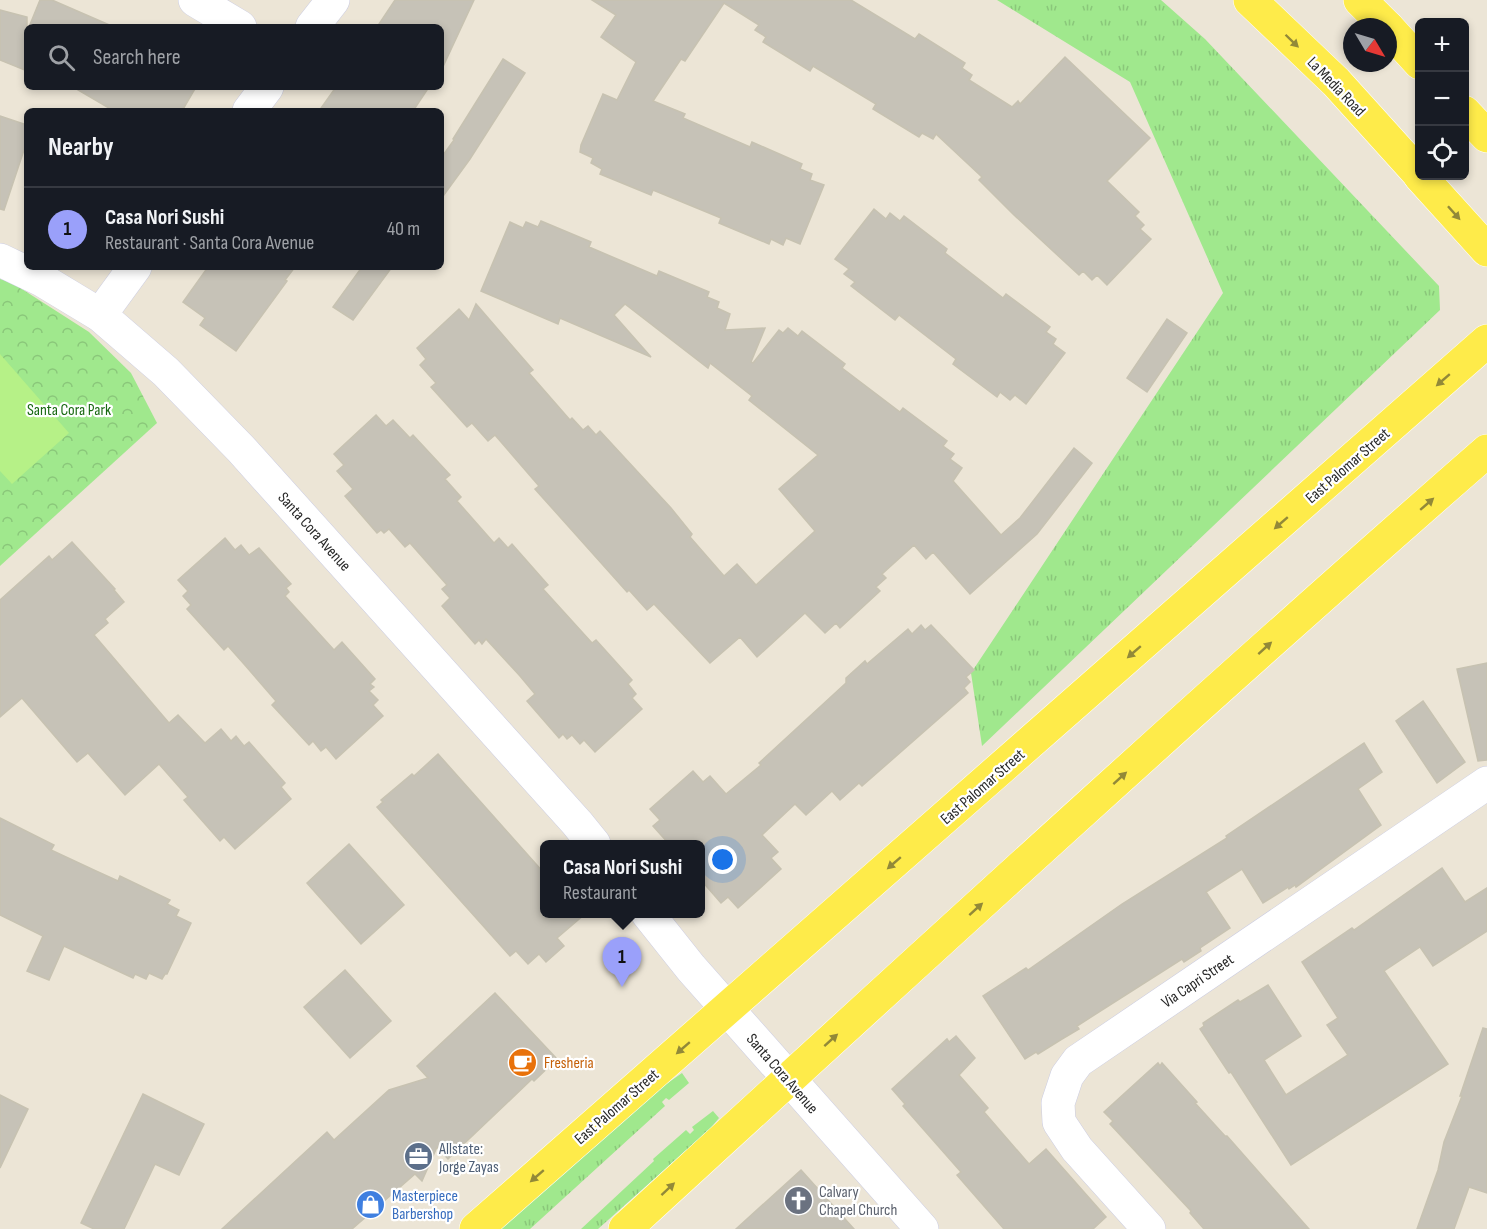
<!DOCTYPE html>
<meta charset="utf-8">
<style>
:root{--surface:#171b24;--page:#242831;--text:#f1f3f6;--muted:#9ea1a6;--line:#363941;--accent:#9aa0fa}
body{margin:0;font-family:"Sofia Sans Condensed",sans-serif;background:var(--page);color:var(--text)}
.controls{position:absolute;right:18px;top:18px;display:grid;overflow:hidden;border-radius:9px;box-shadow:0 3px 9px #0003}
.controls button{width:54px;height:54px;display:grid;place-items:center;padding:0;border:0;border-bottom:2px solid var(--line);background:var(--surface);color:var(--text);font:30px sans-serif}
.compass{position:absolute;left:1343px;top:18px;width:54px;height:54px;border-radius:50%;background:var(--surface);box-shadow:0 3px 9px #0003;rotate:128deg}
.you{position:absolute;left:723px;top:860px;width:21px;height:21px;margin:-15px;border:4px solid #fff;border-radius:50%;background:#1a73e8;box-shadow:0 0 0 9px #1a73e833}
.badge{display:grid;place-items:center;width:39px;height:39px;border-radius:50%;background:var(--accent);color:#111;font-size:20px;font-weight:700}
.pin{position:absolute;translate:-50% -50px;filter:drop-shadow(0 2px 3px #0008)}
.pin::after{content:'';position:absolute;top:32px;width:21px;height:18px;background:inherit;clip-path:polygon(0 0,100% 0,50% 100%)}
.popup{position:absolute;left:540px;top:840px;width:165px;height:78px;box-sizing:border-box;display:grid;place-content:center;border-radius:9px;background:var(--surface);filter:drop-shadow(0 2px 4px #0005);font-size:20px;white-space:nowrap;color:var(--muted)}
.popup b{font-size:22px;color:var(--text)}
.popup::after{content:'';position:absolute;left:50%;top:100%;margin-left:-12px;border:12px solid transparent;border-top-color:var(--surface)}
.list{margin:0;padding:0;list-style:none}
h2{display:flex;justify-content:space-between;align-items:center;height:78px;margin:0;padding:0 24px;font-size:26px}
h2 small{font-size:20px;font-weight:400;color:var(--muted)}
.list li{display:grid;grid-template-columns:39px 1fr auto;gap:18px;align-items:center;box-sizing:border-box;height:84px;padding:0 24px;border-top:2px solid var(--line)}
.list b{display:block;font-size:22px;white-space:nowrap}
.list p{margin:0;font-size:20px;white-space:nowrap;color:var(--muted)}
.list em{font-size:20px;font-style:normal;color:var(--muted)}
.icon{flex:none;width:33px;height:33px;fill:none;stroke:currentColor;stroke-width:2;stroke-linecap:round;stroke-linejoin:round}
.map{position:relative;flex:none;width:1487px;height:1229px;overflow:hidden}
.search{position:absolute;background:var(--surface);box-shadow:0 3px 9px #0003;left:24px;top:24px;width:420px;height:66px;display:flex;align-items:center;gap:15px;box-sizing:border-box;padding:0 21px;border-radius:9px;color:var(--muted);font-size:22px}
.panel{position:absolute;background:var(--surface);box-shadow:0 3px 9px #0003;left:24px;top:108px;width:420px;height:162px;border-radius:9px}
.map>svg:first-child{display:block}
.grass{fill:url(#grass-tufts)}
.forest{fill:url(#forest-crowns)}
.pitch{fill:#b6f187}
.building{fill:#c6c2b7;stroke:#c7c2b1;stroke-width:1.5}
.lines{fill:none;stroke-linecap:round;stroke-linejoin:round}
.minor-casing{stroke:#cccde2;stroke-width:34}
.major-casing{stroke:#fff;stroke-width:34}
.minor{stroke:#fff;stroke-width:33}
.major{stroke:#feeb4a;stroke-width:33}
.oneway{fill:#928938}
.labels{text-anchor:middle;stroke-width:4.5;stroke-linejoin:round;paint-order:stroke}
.street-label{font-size:16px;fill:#272727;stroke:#fff}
.park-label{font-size:16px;fill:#196912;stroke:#fff}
.food-label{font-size:16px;fill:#c56008;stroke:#fff;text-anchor:start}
.service-label{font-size:16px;fill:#4e5e75;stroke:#fff;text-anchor:start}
.worship-label{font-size:16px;fill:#5b616d;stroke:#fff;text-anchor:start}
.shop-label{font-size:16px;fill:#366cbe;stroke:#fff;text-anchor:start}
</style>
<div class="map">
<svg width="1487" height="1229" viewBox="0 0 1487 1229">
<defs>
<pattern id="grass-tufts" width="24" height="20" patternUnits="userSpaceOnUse" patternTransform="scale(1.5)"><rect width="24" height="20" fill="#a0e88d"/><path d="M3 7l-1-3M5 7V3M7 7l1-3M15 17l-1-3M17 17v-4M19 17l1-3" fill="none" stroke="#8ac77a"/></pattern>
<pattern id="forest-crowns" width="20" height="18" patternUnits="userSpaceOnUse" patternTransform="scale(1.5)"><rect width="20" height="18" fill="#a0e88d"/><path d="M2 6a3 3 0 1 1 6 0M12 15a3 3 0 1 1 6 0" fill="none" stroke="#8ac77a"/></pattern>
</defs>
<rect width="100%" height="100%" fill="#ece5d6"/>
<!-- grass -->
<g class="grass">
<polygon points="997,0 1161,0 1205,39 1439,286 1440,310 982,746 971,673 1223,293 1130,82"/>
<polygon points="682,1073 689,1083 669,1100 666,1098 662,1102 665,1106 530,1229 499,1229 652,1094"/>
<polygon points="713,1111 719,1118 709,1130 598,1229 581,1229 654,1161 653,1159 686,1130 690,1134 694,1130 692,1127"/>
</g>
<!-- forest -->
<polygon class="forest" points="0,279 11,282 89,332 131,373 157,423 0,566"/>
<!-- pitch -->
<polygon class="pitch" points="0,354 69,433 12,484 0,471"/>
<!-- building -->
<g class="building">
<polygon points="40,0 52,0 114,27 29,27"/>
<polygon points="395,0 474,0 441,71 441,27 377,27"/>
<polygon points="592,0 851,0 915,39 919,34 965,63 962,68 972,75 969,80 1012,107 1018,101 1020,104 1065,57 1150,138 1107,181 1139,212 1135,216 1144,225 1140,229 1151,239 1107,285 1097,275 1092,280 1083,271 1079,275 1014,215 979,180 982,177 936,134 933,139 922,133 919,137 873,109 876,104 813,66 810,71 763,42 766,37 755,30 759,25 724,3 685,61 681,59 653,101 685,114 683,118 750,147 752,142 802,164 800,169 812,174 810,180 824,185 800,244 786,238 783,245 771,239 769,244 719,223 721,218 653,190 651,195 600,174 602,169 591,163 593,158 580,152 581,145 603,94 617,100 636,62 601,37 616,15"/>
<polygon points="0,10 27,17 27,71 0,60"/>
<polygon points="503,59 525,73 470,159 441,199 441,158 454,140 453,139"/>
<polygon points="73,87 196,87 182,111 114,111"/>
<polygon points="336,87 429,87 413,111 319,111"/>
<polygon points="0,116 27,125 27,141 4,210 0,209"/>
<polygon points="874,209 886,219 890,213 900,221 904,216 947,249 945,253 1003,298 1006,294 1050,327 1046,332 1056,339 1053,344 1065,353 1026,404 1015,395 1010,400 1000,392 997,397 953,364 956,359 921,332 899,315 895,320 851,286 855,282 844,274 849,269 835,259"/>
<polygon points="541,221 591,242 589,247 657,276 659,271 709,292 707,297 719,302 717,308 730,314 725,330 765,328 751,362 753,363 779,330 783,333 788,328 798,336 802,331 845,364 842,368 900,412 903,408 947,441 943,446 954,454 950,459 962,468 953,481 1001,535 1020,518 1074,448 1092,463 1037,534 970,594 933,552 926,559 914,545 882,574 886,578 876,587 880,591 840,628 836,623 825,633 805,613 757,657 740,637 710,663 654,604 647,610 629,590 627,592 535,489 539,486 495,435 488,441 472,423 467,427 431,387 436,383 420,365 426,359 417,348 459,309 469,320 476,304 533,370 529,373 570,420 572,418 583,430 588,426 596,435 600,431 671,508 692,534 690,537 724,576 737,564 756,585 815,531 779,489 818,455 749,400 752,396 710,363 708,368 625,304 614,315 651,357 560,318 558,324 481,291 510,222 523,228 526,222 538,227"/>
<polygon points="208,267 295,267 285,280 287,281 236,351 200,325 205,318 183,302"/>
<polygon points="362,267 392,267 353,320 333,307"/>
<polygon points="1167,319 1187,333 1147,392 1127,378"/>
<polygon points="376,415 386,426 393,420 410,438 413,435 450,475 445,479 461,497 457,501 494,543 499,538 508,548 512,544 548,585 543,589 592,643 596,640 632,680 628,684 636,694 632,698 642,709 595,752 584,740 580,744 572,735 567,739 563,734 559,738 527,701 535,694 520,676 486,639 482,644 479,640 475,644 442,606 450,598 442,589 447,585 410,543 405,547 389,529 384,533 381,530 377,533 345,496 353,489 337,471 344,465 334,454"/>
<polygon points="225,538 235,550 241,545 249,555 259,548 291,584 286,588 289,592 285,596 334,650 342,642 375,679 370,684 374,687 369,691 378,700 373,705 383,716 336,759 326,747 321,751 313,741 309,745 272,705 276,701 244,664 228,646 224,650 187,609 191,605 183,596 188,591 178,580"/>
<polygon points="72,542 115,589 114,590 124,602 105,619 108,623 94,635 169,723 178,715 205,743 221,729 231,741 236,736 244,746 249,742 285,783 281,787 291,799 235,849 224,837 220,841 184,800 188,797 159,764 125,795 88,753 77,762 22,698 0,717 0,600 49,556 52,560"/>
<polygon points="921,625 925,630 931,625 974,670 966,677 970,682 964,688 968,693 862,786 859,783 840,800 832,791 806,815 795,804 762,835 778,852 771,858 781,869 738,908 728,897 721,903 700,879 700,844 669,844 653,826 660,820 650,809 693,771 703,782 710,776 726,794 761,765 759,763 846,683 846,678 865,661 867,664 908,629 912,634"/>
<polygon points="1487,663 1487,760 1478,761 1457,669"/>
<polygon points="1423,701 1465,762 1437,783 1396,721"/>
<polygon points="1364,743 1382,772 1358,789 1381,825 1296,887 1295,885 1289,889 1288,887 1263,903 1242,869 1206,892 1230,928 1200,948 1201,951 1184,962 1182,959 1077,1026 1079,1029 1062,1039 1038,1054 1036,1052 1025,1059 983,996 1026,968 1028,970 1122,904 1227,838 1226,836"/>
<polygon points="438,754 544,873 544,914 585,914 557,938 564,946 546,962 539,954 528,964 516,951 510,956 377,807 383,802 381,800 412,774 414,776"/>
<polygon points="0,818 54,845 51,850 96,871 118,881 120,876 170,900 167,904 179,910 176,916 191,923 167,974 165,974 162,979 149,973 146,979 135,974 133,978 64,946 49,980 27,971 43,936 0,915"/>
<polygon points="349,844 404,905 361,944 307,883"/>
<polygon points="1442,868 1465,902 1487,888 1487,931 1433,966 1420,947 1384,971 1448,1064 1291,1165 1231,1072 1229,1073 1200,1029 1204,1026 1203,1023 1238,1000 1240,1002 1268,985 1301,1036 1264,1060 1286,1095 1348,1055 1327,1025 1338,1018 1302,962 1352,928 1354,930"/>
<polygon points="345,970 391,1021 350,1058 304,1007"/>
<polygon points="495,993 557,1059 534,1081 532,1079 448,1159 437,1147 422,1181 415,1174 352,1229 222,1229 327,1132 334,1140 389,1090 428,1078 417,1066"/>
<polygon points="1483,1028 1487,1029 1487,1193 1469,1187 1454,1229 1417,1229 1438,1170 1444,1142 1462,1096 1460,1096"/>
<polygon points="956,1036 975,1058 959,1075 988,1108 984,1112 1029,1164 1046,1149 1106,1217 1093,1229 1004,1229 957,1175 961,1172 903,1106 905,1104 892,1089 947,1039 949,1042"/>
<polygon points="1158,1063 1160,1066 1162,1063 1197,1102 1195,1103 1225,1136 1227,1136 1309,1229 1204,1229 1190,1213 1191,1211 1110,1124 1113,1121 1104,1112"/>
<polygon points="143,1094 204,1124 179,1175 155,1164 124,1229 94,1229 81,1223"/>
<polygon points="0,1095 28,1109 0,1168"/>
<polygon points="801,1170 854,1229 736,1229"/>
</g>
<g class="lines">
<defs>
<g id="minor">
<polyline points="195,0 240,27"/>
<polyline points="312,27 333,0"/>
<polyline points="249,111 267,87"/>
<polyline points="0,260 42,280 100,315 166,372 241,449 577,823 594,844"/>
<polyline points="100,315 135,267"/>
<polyline points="648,914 691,968 922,1229"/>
<polyline points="1149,1229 1077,1149 1059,1122 1058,1103 1067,1076 1078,1061 1487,783"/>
</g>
<g id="major">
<polyline points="1250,0 1336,82 1420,175"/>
<polyline points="1360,0 1387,27"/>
<polyline points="1388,28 1420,63"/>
<polyline points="1464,112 1487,136"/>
<polyline points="1420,176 1487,250"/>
<polyline points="476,1229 1487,341"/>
<path d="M625,1229C910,968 1195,706 1487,451"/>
</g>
</defs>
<!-- minor casing -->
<use href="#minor" class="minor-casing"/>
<!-- major casing -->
<use href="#major" class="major-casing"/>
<!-- minor -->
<use href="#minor" class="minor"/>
<!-- major -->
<use href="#major" class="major"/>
</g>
<!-- one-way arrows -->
<defs><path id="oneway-solid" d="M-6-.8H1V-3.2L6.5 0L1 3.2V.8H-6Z" transform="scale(1.5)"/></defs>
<g class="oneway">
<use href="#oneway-solid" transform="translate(1292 41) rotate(44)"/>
<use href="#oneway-solid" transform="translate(1454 213) rotate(48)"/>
<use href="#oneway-solid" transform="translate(1443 380) rotate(139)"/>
<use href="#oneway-solid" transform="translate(1427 504) rotate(-41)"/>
<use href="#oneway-solid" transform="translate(1281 523) rotate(139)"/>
<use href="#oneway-solid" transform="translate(1265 648) rotate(-42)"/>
<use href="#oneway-solid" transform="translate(1134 652) rotate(139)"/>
<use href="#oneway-solid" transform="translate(1120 778) rotate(-42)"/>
<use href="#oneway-solid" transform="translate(894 863) rotate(139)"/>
<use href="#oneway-solid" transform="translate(976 909) rotate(-42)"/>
<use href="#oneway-solid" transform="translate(831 1040) rotate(-42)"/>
<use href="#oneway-solid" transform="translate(683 1048) rotate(139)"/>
<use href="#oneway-solid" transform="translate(537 1176) rotate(139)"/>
<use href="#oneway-solid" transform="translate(668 1189) rotate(-43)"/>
</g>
<!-- icons -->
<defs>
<symbol id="cafe-disc" viewBox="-11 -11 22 22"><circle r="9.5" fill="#e8710a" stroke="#fff"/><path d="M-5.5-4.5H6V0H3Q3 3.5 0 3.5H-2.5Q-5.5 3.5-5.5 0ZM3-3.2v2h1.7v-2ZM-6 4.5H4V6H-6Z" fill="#fff"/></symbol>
<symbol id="office-disc" viewBox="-11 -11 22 22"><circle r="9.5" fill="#5c6f8a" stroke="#fff"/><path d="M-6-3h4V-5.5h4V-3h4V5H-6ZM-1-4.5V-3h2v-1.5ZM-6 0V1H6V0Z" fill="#fff"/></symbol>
<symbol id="church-disc" viewBox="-11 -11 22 22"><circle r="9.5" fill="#6b7280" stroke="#fff"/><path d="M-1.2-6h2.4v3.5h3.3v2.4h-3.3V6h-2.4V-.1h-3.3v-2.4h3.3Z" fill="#fff"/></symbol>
<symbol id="shop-disc" viewBox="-11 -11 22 22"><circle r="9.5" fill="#3f7fe0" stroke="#fff"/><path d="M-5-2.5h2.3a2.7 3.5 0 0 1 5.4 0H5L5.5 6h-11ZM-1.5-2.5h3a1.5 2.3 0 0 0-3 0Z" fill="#fff"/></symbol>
</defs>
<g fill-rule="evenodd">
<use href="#cafe-disc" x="506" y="1046" width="33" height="33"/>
<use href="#office-disc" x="402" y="1140" width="33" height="33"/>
<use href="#church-disc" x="782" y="1184" width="33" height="33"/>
<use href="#shop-disc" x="354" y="1188" width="33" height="33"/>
</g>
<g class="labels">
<!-- street labels -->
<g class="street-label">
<text transform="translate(1337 86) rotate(46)" y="6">La Media Road</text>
<text transform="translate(1347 465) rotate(-41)" y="6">East Palomar Street</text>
<text transform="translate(315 531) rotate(48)" y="6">Santa Cora Avenue</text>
<text transform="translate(982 786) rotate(-41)" y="6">East Palomar Street</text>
<text transform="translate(1197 980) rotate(-34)" y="6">Via Capri Street</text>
<text transform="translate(783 1073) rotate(49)" y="6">Santa Cora Avenue</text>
<text transform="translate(616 1106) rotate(-41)" y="6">East Palomar Street</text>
</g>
<!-- park labels -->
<g class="park-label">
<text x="69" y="415">Santa Cora Park</text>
</g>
<!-- food labels -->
<g class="food-label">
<text x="544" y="1068">Fresheria</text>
</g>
<!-- service labels -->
<g class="service-label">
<text x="439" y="1154">Allstate:<tspan x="439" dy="18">Jorge Zayas</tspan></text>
</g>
<!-- worship labels -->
<g class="worship-label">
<text x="819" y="1197">Calvary<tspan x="819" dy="18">Chapel Church</tspan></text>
</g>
<!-- shop labels -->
<g class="shop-label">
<text x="392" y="1201">Masterpiece<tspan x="392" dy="18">Barbershop</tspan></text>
</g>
</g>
</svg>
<div class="controls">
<button>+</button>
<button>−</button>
<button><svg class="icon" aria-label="locate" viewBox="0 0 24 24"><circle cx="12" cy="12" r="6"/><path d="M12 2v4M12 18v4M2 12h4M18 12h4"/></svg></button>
</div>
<svg class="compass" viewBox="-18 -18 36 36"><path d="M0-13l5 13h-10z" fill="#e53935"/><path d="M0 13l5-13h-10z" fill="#9ea1a6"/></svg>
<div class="you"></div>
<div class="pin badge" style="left:622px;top:987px">1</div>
<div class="popup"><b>Casa Nori Sushi</b>Restaurant</div>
<div class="search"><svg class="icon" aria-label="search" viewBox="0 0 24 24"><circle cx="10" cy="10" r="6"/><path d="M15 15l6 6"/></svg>Search here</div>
<section class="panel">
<h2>Nearby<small></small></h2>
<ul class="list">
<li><span class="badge">1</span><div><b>Casa Nori Sushi</b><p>Restaurant · Santa Cora Avenue</p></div><em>40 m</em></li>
</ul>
</section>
</div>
